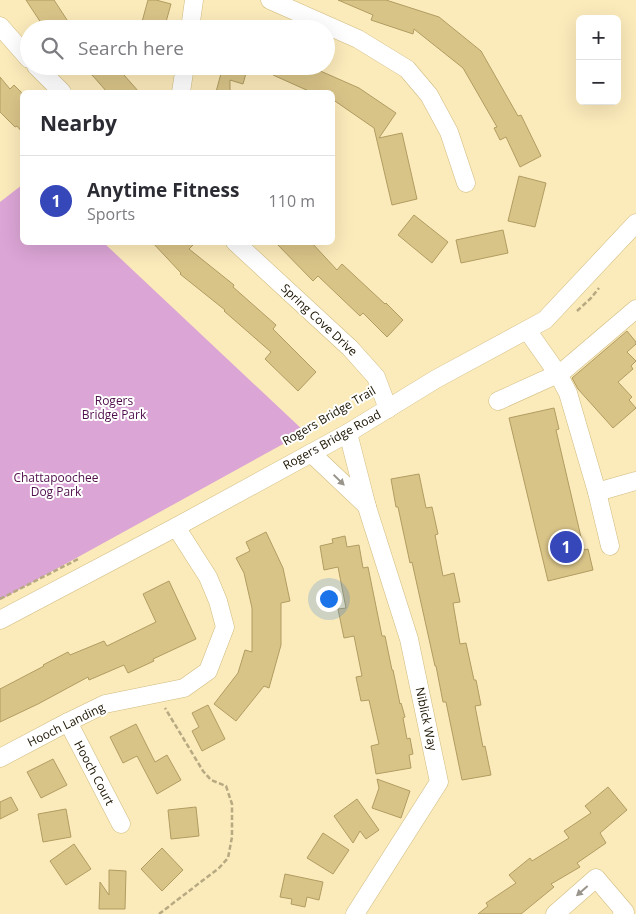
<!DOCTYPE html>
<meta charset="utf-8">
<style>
:root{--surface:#fff;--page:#f2f2f3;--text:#2b2b33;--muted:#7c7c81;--line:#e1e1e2;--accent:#3547b9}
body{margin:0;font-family:"Open Sans",sans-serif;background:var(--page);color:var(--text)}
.controls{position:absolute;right:15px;top:15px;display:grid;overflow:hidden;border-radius:8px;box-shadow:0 5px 20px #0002}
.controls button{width:45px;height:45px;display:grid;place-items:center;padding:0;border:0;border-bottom:1px solid var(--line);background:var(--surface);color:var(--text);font:25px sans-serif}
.you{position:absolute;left:328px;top:598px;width:18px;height:18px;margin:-12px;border:4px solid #fff;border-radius:50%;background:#1a73e8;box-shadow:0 0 0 8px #1a73e833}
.badge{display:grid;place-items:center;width:32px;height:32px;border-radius:50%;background:var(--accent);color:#fff;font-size:16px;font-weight:700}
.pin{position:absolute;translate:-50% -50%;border:2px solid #fff;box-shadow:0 1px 5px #0006}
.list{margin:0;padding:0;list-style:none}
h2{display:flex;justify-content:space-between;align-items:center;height:65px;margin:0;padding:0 20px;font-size:21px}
h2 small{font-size:16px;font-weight:400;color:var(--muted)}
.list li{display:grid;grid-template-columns:32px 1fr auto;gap:15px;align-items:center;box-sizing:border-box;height:90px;padding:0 20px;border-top:1px solid var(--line)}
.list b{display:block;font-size:19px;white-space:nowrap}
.list p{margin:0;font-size:16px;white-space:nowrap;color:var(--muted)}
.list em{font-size:16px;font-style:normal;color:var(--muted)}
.icon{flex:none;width:28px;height:28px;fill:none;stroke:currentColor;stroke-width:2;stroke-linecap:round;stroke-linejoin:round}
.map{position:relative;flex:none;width:636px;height:914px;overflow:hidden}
.search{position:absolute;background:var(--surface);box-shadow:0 5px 20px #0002;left:20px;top:20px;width:315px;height:55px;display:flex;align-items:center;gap:12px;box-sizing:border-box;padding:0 18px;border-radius:28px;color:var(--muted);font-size:19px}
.panel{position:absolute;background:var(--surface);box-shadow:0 5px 20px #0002;left:20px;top:90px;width:315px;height:155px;border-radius:8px}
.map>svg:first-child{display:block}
.green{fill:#dba5d5}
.building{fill:#d9c488;stroke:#b19c61}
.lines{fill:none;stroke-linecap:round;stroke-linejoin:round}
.minor-casing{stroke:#d0bb7f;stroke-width:19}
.path{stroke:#b7a981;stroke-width:2.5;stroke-dasharray:5 2.5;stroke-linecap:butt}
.minor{stroke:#fff;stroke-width:18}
.oneway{fill:#99958c}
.labels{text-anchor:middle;stroke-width:4;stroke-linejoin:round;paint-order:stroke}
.street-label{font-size:12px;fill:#1c1400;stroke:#fff}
.park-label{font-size:12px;fill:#500f4c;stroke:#fff}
</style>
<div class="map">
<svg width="636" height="914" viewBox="0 0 636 914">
<rect width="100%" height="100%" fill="#fbeaba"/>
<!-- green -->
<polygon class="green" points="22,185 22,242 104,243 305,432 0,600 0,202"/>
<!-- building -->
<g class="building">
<polygon points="26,0 54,0 73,29 45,29"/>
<polygon points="148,0 156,0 171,4 164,29 140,29"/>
<polygon points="338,0 386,0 439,17 481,51 518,116 521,115 541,156 520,167 506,137 500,140 494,128 497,127 463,68 414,29 413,34 371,20 373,15"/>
<polygon points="81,66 116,66 139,92 107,92 93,76"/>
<polygon points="223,66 248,66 243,84 230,80 230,92 216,92"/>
<polygon points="277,66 309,66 359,88 396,113 379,138 402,133 417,199 392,205 374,128 332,99 332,92 311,92 273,75"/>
<polygon points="0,77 10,89 14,85 22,93 22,132 17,126 15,127 0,112"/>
<polygon points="519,176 546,183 535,227 508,221"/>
<polygon points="414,215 448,242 432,263 398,235"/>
<polygon points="503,230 508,253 461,263 456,240"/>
<polygon points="152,242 196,242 189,249 234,285 233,287 276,325 273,329 316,372 298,391 265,359 271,352 224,311 225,310 180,274 181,273"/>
<polygon points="275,242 311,242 337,270 342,264 385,304 386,303 403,320 387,337 363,313 360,316 318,276 313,281"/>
<polygon points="627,331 636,342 636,344 627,352 636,361 631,366 633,369 618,382 632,397 629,400 636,408 613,428 578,389 572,378"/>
<polygon points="554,408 559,429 556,430 584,550 588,549 593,570 548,581 509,418"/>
<polygon points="419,474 426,508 432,507 438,534 435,535 443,576 454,573 460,602 453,603 460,644 466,643 474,680 476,680 481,705 475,706 483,747 485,746 491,775 462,780 446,702 443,702 436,666 435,666 412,562 410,563 398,507 396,507 391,479"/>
<polygon points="266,532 283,568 290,601 281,603 281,645 269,688 264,686 236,721 214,704 238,673 245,650 252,652 252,608 244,573 236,558 250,551 246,542"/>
<polygon points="345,536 347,547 359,545 363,568 368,567 382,636 385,636 392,670 393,670 400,704 401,703 405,717 403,718 407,739 410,738 413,754 409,755 411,768 376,774 371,746 379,744 369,700 361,701 356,677 362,676 354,636 344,638 338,609 346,608 338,567 324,570 320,546 333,543 332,539"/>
<polygon points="169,581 196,639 153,659 154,661 128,673 124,665 89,680 88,677 38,704 0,722 0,689 44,666 43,665 68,652 70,655 104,641 107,646 156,622 143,594"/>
<polygon points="208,705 225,739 202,751 192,731 199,727 192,713"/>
<polygon points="136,724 155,762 167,755 181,780 157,794 137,756 123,763 110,737"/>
<polygon points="53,759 67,785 41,798 27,772"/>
<polygon points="377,779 410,791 401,818 372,808 379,788"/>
<polygon points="608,787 627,810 600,833 606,843 577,863 580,867 551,884 554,887 521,914 478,914 488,906 486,903 516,883 509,875 530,858 532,861 569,838 564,831 591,813 585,806"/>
<polygon points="11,797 18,810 0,819 0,802"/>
<polygon points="357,799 379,830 366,839 360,831 353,843 334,816"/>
<polygon points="196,807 199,836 171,839 168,810"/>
<polygon points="66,809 71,837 43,842 38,814"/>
<polygon points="323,833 349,850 333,874 307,858"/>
<polygon points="74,844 91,869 66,885 50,861"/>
<polygon points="162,848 183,870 162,891 141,869"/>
<polygon points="109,870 126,871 125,909 99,909 100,882 109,895"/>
<polygon points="285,874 323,882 319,900 307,897 305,907 291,904 292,899 280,897"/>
</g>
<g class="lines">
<defs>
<g id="minor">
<polyline points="270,0 358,39 407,69 429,95 449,132 466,183"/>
<polyline points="0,26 29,59"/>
<polyline points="190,29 194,0"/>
<polyline points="36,66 62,92"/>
<polyline points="181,92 185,66"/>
<polyline points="235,242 350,348 376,377 388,409"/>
<polyline points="527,330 558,374 568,393 597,492 636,481"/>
<polyline points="498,401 562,372 636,309"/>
<polyline points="348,433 367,507 409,639 439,782 355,914"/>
<polyline points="311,453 367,506"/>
<polyline points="597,492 610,546"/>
<polyline points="0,620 176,527 348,433 436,379 545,320 636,223"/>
<polyline points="68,722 121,824"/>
<polyline points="0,758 68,722 105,704 184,688 208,671 225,627 218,601 208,577 176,527"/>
<polyline points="555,914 596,878 625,912 622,914"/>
</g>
</defs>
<!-- minor casing -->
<use href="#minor" class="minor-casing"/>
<!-- path -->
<g class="path">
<polyline points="577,311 591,298 599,288"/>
<polyline points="0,599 80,558"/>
<polyline points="159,914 219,868 228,858 232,837 232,804 226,786 211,780 203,771 165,708"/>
</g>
<!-- minor -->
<use href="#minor" class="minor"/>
</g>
<!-- one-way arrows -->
<defs><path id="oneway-solid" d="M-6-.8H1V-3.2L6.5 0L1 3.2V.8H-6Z" transform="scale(1.25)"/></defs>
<g class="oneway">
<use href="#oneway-solid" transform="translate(339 480) rotate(44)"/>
<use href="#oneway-solid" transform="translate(582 891) rotate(139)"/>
</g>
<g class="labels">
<!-- street labels -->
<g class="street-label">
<text transform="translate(319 320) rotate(43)" y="4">Spring Cove Drive</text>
<text transform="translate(329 416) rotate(-30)" y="4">Rogers Bridge Trail</text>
<text transform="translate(332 440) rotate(-29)" y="4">Rogers Bridge Road</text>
<text transform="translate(426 719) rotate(78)" y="4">Niblick Way</text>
<text transform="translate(66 725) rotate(-26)" y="4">Hooch Landing</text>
<text transform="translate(94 773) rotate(62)" y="4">Hooch Court</text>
</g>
<!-- park labels -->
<g class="park-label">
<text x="114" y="405">Rogers<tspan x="114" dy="14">Bridge Park</tspan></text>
<text x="56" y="482">Chattapoochee<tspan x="56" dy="14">Dog Park</tspan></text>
</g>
</g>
</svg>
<div class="controls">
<button>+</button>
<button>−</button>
</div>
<div class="you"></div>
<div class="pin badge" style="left:566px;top:547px">1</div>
<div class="search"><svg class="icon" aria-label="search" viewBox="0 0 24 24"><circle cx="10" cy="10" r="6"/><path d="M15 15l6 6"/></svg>Search here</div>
<section class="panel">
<h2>Nearby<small></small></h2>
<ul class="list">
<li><span class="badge">1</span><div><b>Anytime Fitness</b><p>Sports</p></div><em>110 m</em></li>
</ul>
</section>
</div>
